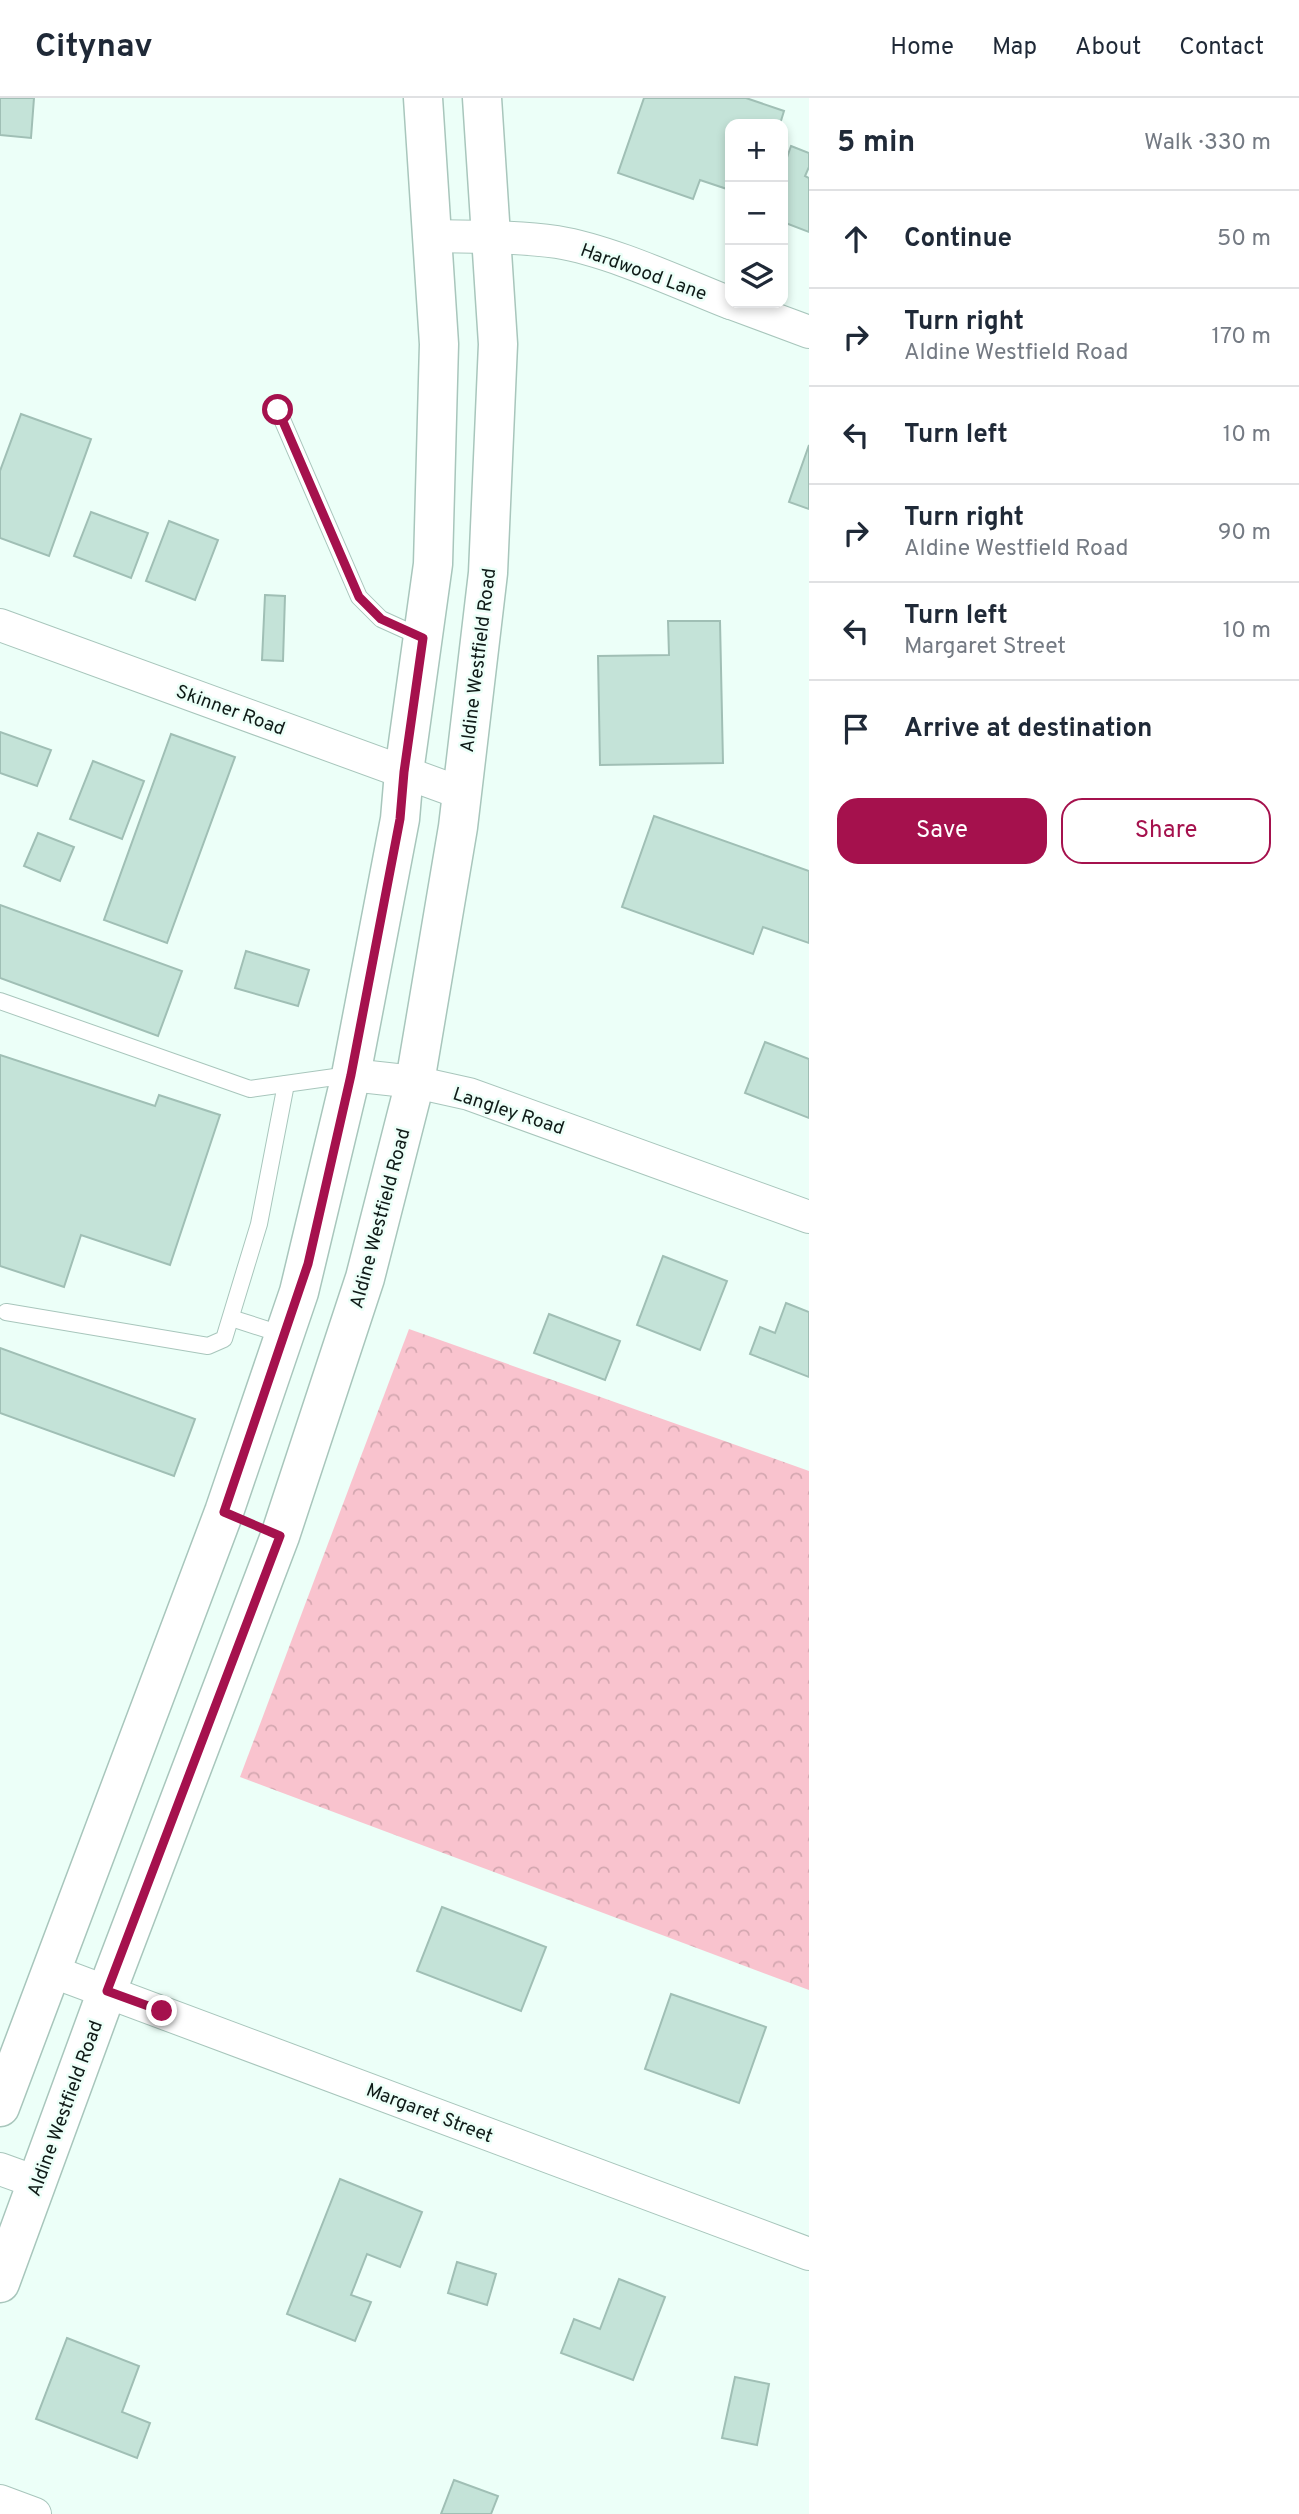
<!DOCTYPE html>
<meta charset="utf-8">
<style>
:root{--surface:#fff;--page:#f2f2f3;--text:#1f2937;--muted:#747a83;--line:#e0e1e3;--accent:#a5114d}
body{margin:0;font-family:Overpass,sans-serif;background:var(--page);color:var(--text)}
.controls{position:absolute;right:21px;top:21px;display:grid;overflow:hidden;border-radius:14px;box-shadow:0 4px 10px #0003}
.controls button{width:63px;height:63px;display:grid;place-items:center;padding:0;border:0;border-bottom:2px solid var(--line);background:var(--surface);color:var(--text);font:35px sans-serif}
.stop{position:absolute;width:21px;height:21px;margin:-16px;border:5px solid #a5114d;border-radius:50%;background:#fff}
.stop.end{background:#a5114d;border-color:#fff;box-shadow:0 2px 7px #0008}
.list{margin:0;padding:0;list-style:none}
h2{display:flex;justify-content:space-between;align-items:center;height:91px;margin:0;padding:0 28px;font-size:30px}
h2 small{font-size:23px;font-weight:400;color:var(--muted)}
.list li{display:grid;grid-template-columns:46px 1fr auto;gap:21px;align-items:center;box-sizing:border-box;height:98px;padding:0 28px;border-top:2px solid var(--line)}
.list b{display:block;font-size:26px;white-space:nowrap}
.list p{margin:0;font-size:23px;white-space:nowrap;color:var(--muted)}
.list em{font-size:23px;font-style:normal;color:var(--muted)}
.actions{display:flex;gap:14px;padding:21px 28px}
.actions a{flex:1;padding:16px 0;border:2px solid var(--accent);border-radius:21px;text-align:center;font-size:24px;color:var(--accent)}
.actions .main{background:var(--accent);color:#fff}
.icon{flex:none;width:38px;height:38px;fill:none;stroke:currentColor;stroke-width:2;stroke-linecap:round;stroke-linejoin:round}
.map{position:relative;flex:none;width:809px;height:2416px;overflow:hidden}
header{display:flex;align-items:center;gap:42px;box-sizing:border-box;height:98px;padding:0 35px;background:var(--surface);border-bottom:2px solid var(--line)}
header strong{font-size:33px}
nav{display:flex;gap:38px;margin-inline-start:auto;font-size:24px}
main{display:flex}
aside{flex:1;background:var(--surface)}
.map>svg:first-child{display:block}
.forest{fill:url(#forest-crowns)}
.building{fill:#c4e3d8;stroke:#a0bfb5;stroke-width:2}
.lines{fill:none;stroke-linecap:round;stroke-linejoin:round}
.service-casing{stroke:#a8c6bc;stroke-width:18}
.minor-casing{stroke:#a8c6bc;stroke-width:34}
.secondary-casing{stroke:#a8c6bc;stroke-width:41}
.service{stroke:#fff;stroke-width:16}
.minor{stroke:#fff;stroke-width:32}
.secondary{stroke:#fff;stroke-width:38}
.route{stroke:#a5114d;stroke-width:9}
.labels{text-anchor:middle;stroke-width:5;stroke-linejoin:round;paint-order:stroke}
.street-label{font-size:19px;fill:#0f1a17;stroke:#ecfff8}
</style>
<header>
<strong>Citynav</strong>
<nav><a>Home</a><a>Map</a><a>About</a><a>Contact</a></nav>
</header>
<main>
<div class="map">
<svg width="809" height="2416" viewBox="0 0 809 2416">
<defs>
<pattern id="forest-crowns" width="20" height="18" patternUnits="userSpaceOnUse" patternTransform="scale(1.75)"><rect width="20" height="18" fill="#f9c3ce"/><path d="M2 6a3 3 0 1 1 6 0M12 15a3 3 0 1 1 6 0" fill="none" stroke="#d4a7b0"/></pattern>
</defs>
<rect width="100%" height="100%" fill="#ecfff8"/>
<!-- forest -->
<polygon class="forest" points="409,1231 809,1373 809,1892 240,1679"/>
<!-- building -->
<g class="building">
<polygon points="0,0 34,0 31,40 0,37"/>
<polygon points="644,0 746,0 784,13 780,26 730,26 730,92 700,82 693,101 618,75"/>
<polygon points="791,48 809,55 809,69 805,78 809,80 809,134 783,124 783,71"/>
<polygon points="21,316 91,341 49,458 0,440 0,373"/>
<polygon points="809,347 809,411 789,404"/>
<polygon points="91,414 148,435 131,480 74,458"/>
<polygon points="169,423 218,442 195,502 146,483"/>
<polygon points="265,497 285,498 283,563 262,562"/>
<polygon points="668,523 720,523 723,665 600,667 598,558 669,557"/>
<polygon points="0,634 51,652 37,688 0,675"/>
<polygon points="171,636 235,659 167,845 104,822"/>
<polygon points="93,663 144,683 122,741 70,721"/>
<polygon points="654,718 809,773 809,845 763,829 753,856 622,809"/>
<polygon points="38,735 74,749 60,783 24,768"/>
<polygon points="0,807 182,873 158,938 0,880"/>
<polygon points="246,853 309,872 298,908 235,890"/>
<polygon points="765,944 809,961 809,1020 745,995"/>
<polygon points="0,957 155,1008 159,997 220,1017 170,1167 81,1137 64,1189 0,1168"/>
<polygon points="663,1158 727,1183 700,1252 637,1227"/>
<polygon points="786,1205 809,1214 809,1279 750,1256 760,1229 775,1235"/>
<polygon points="549,1216 620,1243 605,1282 534,1255"/>
<polygon points="0,1250 195,1321 174,1378 0,1315"/>
<polygon points="442,1809 546,1849 521,1913 417,1873"/>
<polygon points="671,1896 766,1929 739,2005 645,1971"/>
<polygon points="340,2081 422,2114 400,2169 367,2156 351,2197 371,2204 355,2243 287,2216"/>
<polygon points="457,2164 496,2176 487,2207 448,2195"/>
<polygon points="619,2181 665,2199 633,2282 561,2255 574,2221 600,2231"/>
<polygon points="67,2240 139,2268 122,2314 150,2325 137,2360 36,2321"/>
<polygon points="735,2279 769,2286 757,2347 722,2340"/>
<polygon points="454,2382 498,2398 491,2416 441,2416"/>
</g>
<g class="lines">
<defs>
<g id="service">
<polyline points="278,312 359,499 381,521 423,540"/>
<polyline points="0,903 250,991 349,977"/>
<polyline points="6,1214 208,1248 224,1241 259,1126 286,986"/>
<polyline points="231,1220 284,1237"/>
</g>
<g id="minor">
<path d="M432,138C473,139 516,138 557,144C611,153 677,184 730,205"/>
<polyline points="731,205 809,234"/>
<polyline points="0,527 461,695"/>
<polyline points="351,977 415,984 469,996 809,1119"/>
<polyline points="51,1873 809,2156"/>
<polyline points="0,2071 36,2084"/>
<polyline points="0,2403 35,2416"/>
</g>
<g id="secondary">
<polyline points="0,2009 224,1414 299,1194 351,977 400,721 404,674 433,466 439,246 423,0"/>
<polyline points="0,2185 107,1893 280,1438 365,1180 415,984 458,729 488,475 498,246 482,0"/>
</g>
</defs>
<!-- service casing -->
<use href="#service" class="service-casing"/>
<!-- minor casing -->
<use href="#minor" class="minor-casing"/>
<!-- secondary casing -->
<use href="#secondary" class="secondary-casing"/>
<!-- service -->
<use href="#service" class="service"/>
<!-- minor -->
<use href="#minor" class="minor"/>
<!-- secondary -->
<use href="#secondary" class="secondary"/>
</g>
<g class="lines">
<!-- route -->
<polyline class="route" points="162,1913 107,1893 280,1438 224,1414 308,1166 351,977 400,721 404,674 423,540 381,521 359,499 278,312"/>
</g>
<g class="labels">
<!-- street labels -->
<g class="street-label">
<text transform="translate(644 173) rotate(20)" y="7">Hardwood Lane</text>
<text transform="translate(477 562) rotate(-83)" y="7">Aldine Westfield Road</text>
<text transform="translate(231 611) rotate(20)" y="7">Skinner Road</text>
<text transform="translate(509 1012) rotate(18)" y="7">Langley Road</text>
<text transform="translate(379 1120) rotate(-75)" y="7">Aldine Westfield Road</text>
<text transform="translate(64 2010) rotate(-70)" y="7">Aldine Westfield Road</text>
<text transform="translate(430 2014) rotate(21)" y="7">Margaret Street</text>
</g>
</g>
</svg>
<div class="controls">
<button>+</button>
<button>−</button>
<button><svg class="icon" aria-label="layers" viewBox="0 0 24 24"><path d="M12 4l9 5-9 5-9-5zM3 14l9 5 9-5"/></svg></button>
</div>
<div class="stop" style="left:278px;top:312px"></div>
<div class="stop end" style="left:162px;top:1913px"></div>
</div>
<aside>
<h2>5 min<small>Walk · 330 m</small></h2>
<ul class="list">
<li><svg class="icon" aria-label="ahead" viewBox="0 0 24 24"><path d="M12 20V5M6 11l6-6 6 6"/></svg><div><b>Continue</b></div><em>50 m</em></li>
<li><svg class="icon" aria-label="right" viewBox="0 0 24 24"><path d="M7 20v-9h11M14 6l5 5-5 5"/></svg><div><b>Turn right</b><p>Aldine Westfield Road</p></div><em>170 m</em></li>
<li><svg class="icon" aria-label="left" viewBox="0 0 24 24"><path d="M17 20v-9H6M10 6l-5 5 5 5"/></svg><div><b>Turn left</b></div><em>10 m</em></li>
<li><svg class="icon" aria-label="right" viewBox="0 0 24 24"><path d="M7 20v-9h11M14 6l5 5-5 5"/></svg><div><b>Turn right</b><p>Aldine Westfield Road</p></div><em>90 m</em></li>
<li><svg class="icon" aria-label="left" viewBox="0 0 24 24"><path d="M17 20v-9H6M10 6l-5 5 5 5"/></svg><div><b>Turn left</b><p>Margaret Street</p></div><em>10 m</em></li>
<li><svg class="icon" aria-label="arrive" viewBox="0 0 24 24"><path d="M6 21V4h12l-3 4 3 4H6"/></svg><div><b>Arrive at destination</b></div></li>
</ul>
<div class="actions"><a class="main">Save</a><a>Share</a></div>
</aside>
</main>
